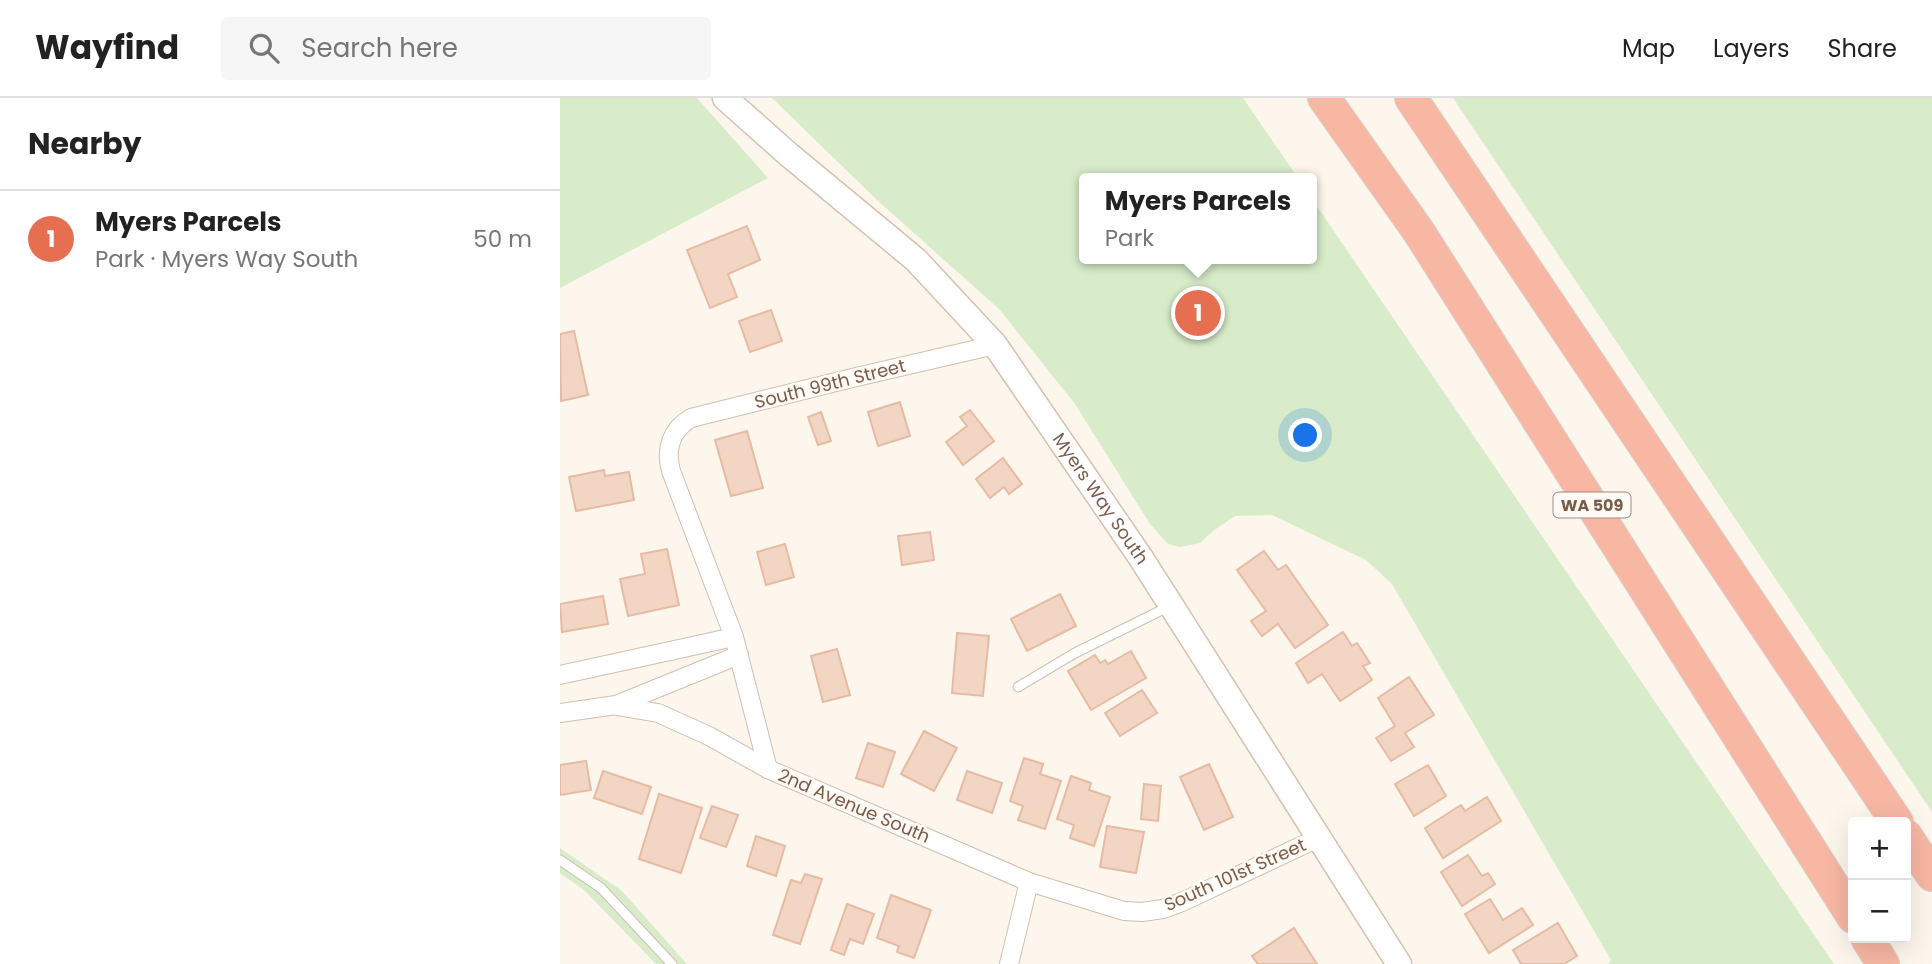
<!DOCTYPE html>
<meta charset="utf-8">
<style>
:root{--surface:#fff;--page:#f6f6f6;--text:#222;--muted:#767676;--line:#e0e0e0;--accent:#e76f51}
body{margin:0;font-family:Poppins,sans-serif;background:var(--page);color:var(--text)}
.controls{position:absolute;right:21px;bottom:21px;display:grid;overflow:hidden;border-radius:7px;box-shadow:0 7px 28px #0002}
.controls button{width:63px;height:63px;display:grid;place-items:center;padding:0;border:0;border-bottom:2px solid var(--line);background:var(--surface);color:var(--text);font:35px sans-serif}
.you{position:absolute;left:746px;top:338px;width:24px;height:24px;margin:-18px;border:5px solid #fff;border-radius:50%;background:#1a73e8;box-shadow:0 0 0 10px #1a73e833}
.badge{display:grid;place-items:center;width:46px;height:46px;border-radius:50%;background:var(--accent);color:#fff;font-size:23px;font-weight:700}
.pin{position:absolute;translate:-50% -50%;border:4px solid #fff;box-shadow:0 2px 7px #0006}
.popup{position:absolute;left:519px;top:75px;width:238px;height:91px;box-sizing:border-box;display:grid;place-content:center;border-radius:7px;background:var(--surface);filter:drop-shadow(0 2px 5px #0005);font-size:23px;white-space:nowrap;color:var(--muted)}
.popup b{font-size:26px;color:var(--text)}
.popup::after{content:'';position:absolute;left:50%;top:100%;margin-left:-14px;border:14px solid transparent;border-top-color:var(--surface)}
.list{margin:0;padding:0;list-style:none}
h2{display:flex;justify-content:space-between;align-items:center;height:91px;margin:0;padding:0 28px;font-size:30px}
h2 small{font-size:23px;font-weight:400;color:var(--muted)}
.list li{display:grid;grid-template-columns:46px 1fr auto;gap:21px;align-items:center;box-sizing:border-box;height:98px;padding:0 28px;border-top:2px solid var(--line)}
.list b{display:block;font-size:26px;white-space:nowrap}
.list p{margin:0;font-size:23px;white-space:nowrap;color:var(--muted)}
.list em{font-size:23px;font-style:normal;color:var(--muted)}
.icon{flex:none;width:38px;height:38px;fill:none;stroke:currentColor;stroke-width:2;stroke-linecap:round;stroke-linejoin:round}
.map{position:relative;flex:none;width:1372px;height:866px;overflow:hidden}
header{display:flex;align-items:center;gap:42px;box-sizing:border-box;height:98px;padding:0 35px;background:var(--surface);border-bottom:2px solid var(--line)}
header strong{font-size:33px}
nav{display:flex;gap:38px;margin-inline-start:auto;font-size:24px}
.search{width:490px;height:63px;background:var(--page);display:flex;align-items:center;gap:18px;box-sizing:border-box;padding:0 24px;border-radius:7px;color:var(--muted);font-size:26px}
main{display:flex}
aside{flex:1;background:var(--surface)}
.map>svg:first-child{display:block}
.green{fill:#d8ecc9}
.building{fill:#f3d5c3;stroke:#e6bba3;stroke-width:2}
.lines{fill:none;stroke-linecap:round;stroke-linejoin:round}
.service-casing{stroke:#d1beb0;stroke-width:11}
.minor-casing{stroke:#d1beb0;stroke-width:20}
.secondary-casing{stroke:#d6c0b0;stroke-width:27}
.motorway-casing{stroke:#dad1cd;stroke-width:34}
.service{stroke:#fff;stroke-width:9}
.minor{stroke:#fff;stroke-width:18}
.secondary{stroke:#fff;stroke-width:24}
.motorway{stroke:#f7b7a3;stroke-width:32}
.labels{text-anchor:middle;stroke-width:5;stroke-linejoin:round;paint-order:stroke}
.shield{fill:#fffaf3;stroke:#a28b7f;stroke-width:2}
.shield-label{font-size:16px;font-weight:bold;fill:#7a5c4d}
.street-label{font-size:18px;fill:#7a5c4d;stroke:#fffaf3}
</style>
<header>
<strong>Wayfind</strong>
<div class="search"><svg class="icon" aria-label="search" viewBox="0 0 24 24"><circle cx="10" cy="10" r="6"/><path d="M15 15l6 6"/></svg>Search here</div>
<nav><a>Map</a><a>Layers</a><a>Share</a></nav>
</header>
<main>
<aside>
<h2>Nearby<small></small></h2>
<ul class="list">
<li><span class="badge">1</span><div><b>Myers Parcels</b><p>Park · Myers Way South</p></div><em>50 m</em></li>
</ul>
</aside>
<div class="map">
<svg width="1372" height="866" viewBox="0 0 1372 866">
<rect width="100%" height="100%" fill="#fdf6ec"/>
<!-- green -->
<g class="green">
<polygon points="0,0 137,0 208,80 0,190"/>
<polygon points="212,0 683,0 738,80 524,80 524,161 752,161 752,101 1274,866 1048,866 1051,862 832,486 806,462 712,417 675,418 653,433 640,445 620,449 608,446 590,426 515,306 439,211 317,102"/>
<polygon points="893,0 1372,0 1372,714"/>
<polygon points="0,750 62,793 127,866 96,866 24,792 0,775"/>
</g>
<!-- building -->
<g class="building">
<polygon points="187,128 200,162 168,176 177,199 150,210 127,152"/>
<polygon points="211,212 222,243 190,254 179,223"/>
<polygon points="14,233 28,297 1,303 0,236"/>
<polygon points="340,304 350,338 318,348 308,314"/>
<polygon points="410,312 434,343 403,367 386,344 407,328 400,319"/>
<polygon points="261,314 271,343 258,347 248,319"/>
<polygon points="187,333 203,390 171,398 155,342"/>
<polygon points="443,360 462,386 449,396 444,389 430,400 416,381"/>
<polygon points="44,372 45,378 69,374 74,402 16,413 9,379"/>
<polygon points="370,434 374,462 342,467 338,438"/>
<polygon points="225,446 234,479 206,487 197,454"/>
<polygon points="107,451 119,507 68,518 60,481 85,476 81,456"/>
<polygon points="704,453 718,472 726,467 768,527 735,550 718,526 702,538 691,523 706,513 677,472"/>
<polygon points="500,496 516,528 467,553 451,521"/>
<polygon points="43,498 48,526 2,534 0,506"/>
<polygon points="783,534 792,548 797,545 810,565 803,568 812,582 780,603 762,576 748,585 736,565"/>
<polygon points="397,535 429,538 423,598 392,595"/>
<polygon points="277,551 290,597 263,604 251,558"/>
<polygon points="571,553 586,580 531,612 508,573 535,557 540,565 545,562 548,566"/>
<polygon points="849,579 874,617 845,635 854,649 831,663 816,640 835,628 818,600"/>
<polygon points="582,592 597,615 560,638 545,615"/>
<polygon points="364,633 397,650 374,693 341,676"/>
<polygon points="308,645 335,654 323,689 296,680"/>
<polygon points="464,660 483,666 480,676 501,683 485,731 458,722 463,708 450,703"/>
<polygon points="26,663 31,692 0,697 0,667"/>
<polygon points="649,666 673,719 644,732 620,679"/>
<polygon points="868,667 886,698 854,718 835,686"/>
<polygon points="43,673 91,689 82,716 34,700"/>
<polygon points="407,673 442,685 432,715 397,702"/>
<polygon points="511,678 531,685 529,692 550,699 534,748 510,740 514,727 497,721"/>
<polygon points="584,686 601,688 598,723 581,721"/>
<polygon points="99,696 142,710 121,775 79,761"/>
<polygon points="927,699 941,723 883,760 865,730 901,707 905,713"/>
<polygon points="152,708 178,717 166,749 140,740"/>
<polygon points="547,728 584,734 576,775 540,769"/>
<polygon points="196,738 225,748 216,778 187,768"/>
<polygon points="908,757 922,778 928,775 935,786 902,808 881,774"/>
<polygon points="245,776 262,781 240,846 213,837 231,782 241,785"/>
<polygon points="331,797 371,812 354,860 337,854 339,848 317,840"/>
<polygon points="930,801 943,822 962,810 973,827 929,855 905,816"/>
<polygon points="287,806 314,816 303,846 290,841 284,857 271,852"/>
<polygon points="998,825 1017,858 1004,866 961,866 953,852"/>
<polygon points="734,830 757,866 698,866 692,858"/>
</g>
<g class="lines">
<defs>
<g id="service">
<polyline points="458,589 515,555 610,508"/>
<polyline points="0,762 41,790 112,866"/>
</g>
<g id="minor">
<path d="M435,247L292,280L131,320C111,332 105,351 111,373L174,539L208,671L469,784L564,813L582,814L603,811L622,804L758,740"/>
<polyline points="0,577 174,539"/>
<polyline points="57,608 98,615 149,638 208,671"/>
<polyline points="0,615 56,607 179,557"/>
<polyline points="449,866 469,784"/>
</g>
<g id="secondary">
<path id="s1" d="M165,0L228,56L356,162L435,247L581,460L839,866"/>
</g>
<g id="motorway">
<polyline points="764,0 859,134 1293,819"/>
<polyline points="851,0 1337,724"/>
<polyline points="1346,738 1372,777"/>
<polyline points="1307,840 1323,866"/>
</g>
</defs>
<!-- service casing -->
<use href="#service" class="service-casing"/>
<!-- minor casing -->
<use href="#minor" class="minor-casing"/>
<!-- secondary casing -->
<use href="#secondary" class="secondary-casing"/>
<!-- motorway casing -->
<use href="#motorway" class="motorway-casing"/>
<!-- service -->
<use href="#service" class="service"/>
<!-- minor -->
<use href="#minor" class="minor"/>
<!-- secondary -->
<use href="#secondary" class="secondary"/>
<!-- motorway -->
<use href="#motorway" class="motorway"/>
</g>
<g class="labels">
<!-- shield labels -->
<rect class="shield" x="993.5" y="394.5" width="77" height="25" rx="5"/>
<g class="shield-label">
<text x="1032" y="413">WA 509</text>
</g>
<!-- street labels -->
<g class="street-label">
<text transform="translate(270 286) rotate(-14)" y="6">South 99th Street</text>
<text dy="6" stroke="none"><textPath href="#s1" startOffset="553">Myers Way South</textPath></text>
<text transform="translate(294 708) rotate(23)" y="6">2nd Avenue South</text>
<text transform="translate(675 777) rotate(-24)" y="6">South 101st Street</text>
</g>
</g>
</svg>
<div class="controls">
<button>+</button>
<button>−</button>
</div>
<div class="you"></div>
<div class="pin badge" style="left:638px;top:215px">1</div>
<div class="popup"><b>Myers Parcels</b>Park</div>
</div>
</main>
